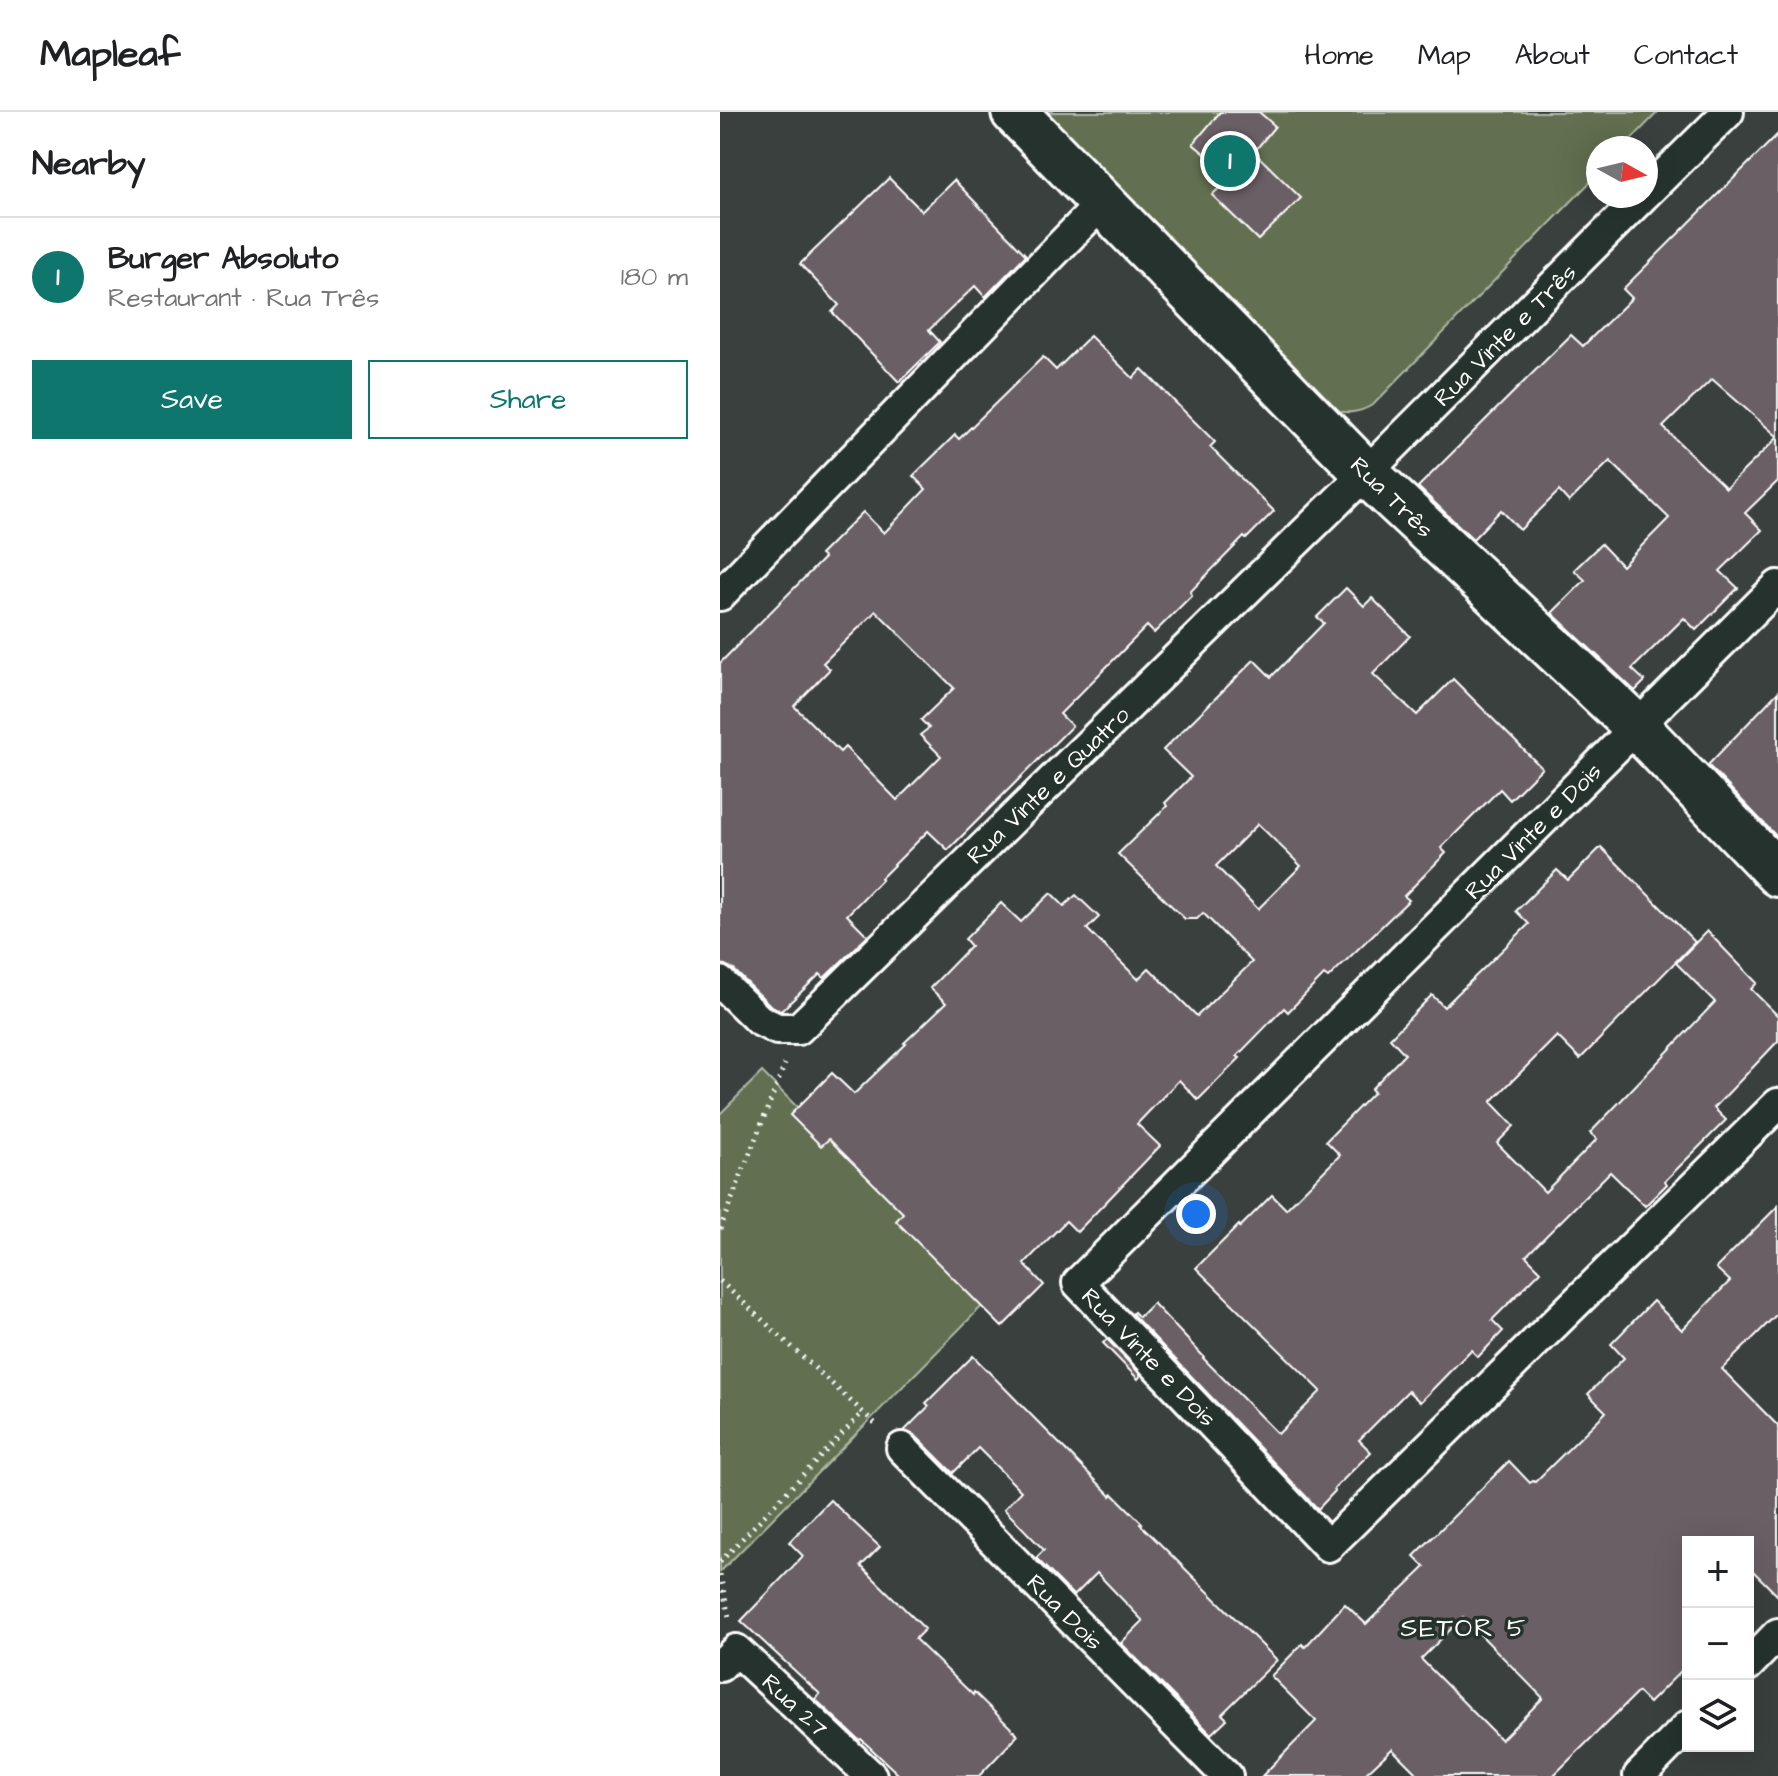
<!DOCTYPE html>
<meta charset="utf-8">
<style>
:root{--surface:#fff;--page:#f2f2f2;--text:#202124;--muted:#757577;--line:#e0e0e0;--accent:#0f766e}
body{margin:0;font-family:"Architects Daughter",sans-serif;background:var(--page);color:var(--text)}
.controls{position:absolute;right:24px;bottom:24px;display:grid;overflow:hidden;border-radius:0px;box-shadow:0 8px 32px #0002}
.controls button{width:72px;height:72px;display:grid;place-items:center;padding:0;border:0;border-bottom:2px solid var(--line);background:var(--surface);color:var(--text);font:40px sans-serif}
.compass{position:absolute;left:866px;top:24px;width:72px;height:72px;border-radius:50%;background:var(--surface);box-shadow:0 8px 32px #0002;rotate:98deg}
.you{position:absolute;left:476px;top:1102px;width:28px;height:28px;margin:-20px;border:6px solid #fff;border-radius:50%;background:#1a73e8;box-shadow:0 0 0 12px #1a73e833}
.badge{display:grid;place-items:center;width:52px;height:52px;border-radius:50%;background:var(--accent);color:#fff;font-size:26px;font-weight:700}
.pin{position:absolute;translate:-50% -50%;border:4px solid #fff;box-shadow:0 2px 8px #0006}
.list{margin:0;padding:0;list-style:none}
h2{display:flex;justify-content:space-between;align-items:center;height:104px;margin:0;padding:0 32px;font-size:34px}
h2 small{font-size:26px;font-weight:400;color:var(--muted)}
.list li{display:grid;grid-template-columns:52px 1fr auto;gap:24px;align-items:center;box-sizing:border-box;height:120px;padding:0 32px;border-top:2px solid var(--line)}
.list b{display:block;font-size:30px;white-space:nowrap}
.list p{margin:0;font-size:26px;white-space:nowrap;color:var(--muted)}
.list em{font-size:26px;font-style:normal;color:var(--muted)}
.actions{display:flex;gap:16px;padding:24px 32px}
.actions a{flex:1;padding:18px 0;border:2px solid var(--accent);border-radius:0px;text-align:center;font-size:28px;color:var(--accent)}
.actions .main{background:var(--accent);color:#fff}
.icon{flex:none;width:44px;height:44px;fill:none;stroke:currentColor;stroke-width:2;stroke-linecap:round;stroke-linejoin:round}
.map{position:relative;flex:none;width:1058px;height:1664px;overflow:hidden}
header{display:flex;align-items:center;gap:48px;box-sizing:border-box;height:112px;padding:0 40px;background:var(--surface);border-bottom:2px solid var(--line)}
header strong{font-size:38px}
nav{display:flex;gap:44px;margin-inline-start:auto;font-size:28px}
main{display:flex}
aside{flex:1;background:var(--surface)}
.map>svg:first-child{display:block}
.green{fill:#627051;stroke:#b0b8a8;stroke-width:2}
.building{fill:#695f65;stroke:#fff;stroke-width:2;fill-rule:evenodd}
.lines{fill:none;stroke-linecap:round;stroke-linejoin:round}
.street-casing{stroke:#fff;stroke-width:36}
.secondary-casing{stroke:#fff;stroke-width:50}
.path{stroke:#fff;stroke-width:5;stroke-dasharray:2 6;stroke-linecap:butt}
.street{stroke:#26332d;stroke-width:30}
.secondary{stroke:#26332d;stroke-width:44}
.labels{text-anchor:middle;stroke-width:7;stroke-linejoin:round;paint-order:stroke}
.street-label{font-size:24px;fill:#fff;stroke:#26332d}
.neighbourhood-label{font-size:26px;letter-spacing:2px;fill:#fff;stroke:#26332d}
</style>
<header>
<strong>Mapleaf</strong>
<nav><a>Home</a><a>Map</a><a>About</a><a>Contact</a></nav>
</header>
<main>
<aside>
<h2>Nearby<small></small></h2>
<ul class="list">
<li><span class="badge">1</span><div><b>Burger Absoluto</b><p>Restaurant · Rua Três</p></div><em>180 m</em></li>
</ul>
<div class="actions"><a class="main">Save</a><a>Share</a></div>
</aside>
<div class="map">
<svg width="1058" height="1664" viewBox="0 0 1058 1664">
<rect width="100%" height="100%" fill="#3a403e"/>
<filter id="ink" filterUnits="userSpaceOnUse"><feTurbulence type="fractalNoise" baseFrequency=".0125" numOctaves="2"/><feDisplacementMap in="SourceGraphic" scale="16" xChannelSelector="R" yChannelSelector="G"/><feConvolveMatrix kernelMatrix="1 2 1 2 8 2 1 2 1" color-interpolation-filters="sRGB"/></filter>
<g filter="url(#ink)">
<!-- green -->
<g class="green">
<path d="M317,0H938L903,36H878V62L654,292C638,302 625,303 607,295Z"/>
<polygon points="42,960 269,1187 0,1460 0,1002"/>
</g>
<!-- building -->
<g class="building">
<polygon points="500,0 539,0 555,14 534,40 581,86 538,128 492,83 512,64 473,32"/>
<path d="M1058,22V369L1025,401L1042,418L1000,459L1018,476L976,518L964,506L912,557L925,569L915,579L832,501L865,468L854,458L881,432L902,454L949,406L890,349L849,390L839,379L800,418L781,398L753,427L698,375L851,223L863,234L912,186L903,177ZM992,267L1058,325L1006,376L943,315Z"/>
<polygon points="169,66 202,99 234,68 306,143 265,185 255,174 209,218 220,230 179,270 112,200 119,193 80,152"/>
<path d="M370,224L413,266L422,257L495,330L490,335L554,399L526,427L524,425L470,480L472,483L434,521L427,514L340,602L352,614L228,738L208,719L161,766L162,767L127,803L148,824L104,866L100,862L61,899L50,893L13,857L5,853L0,852V551L104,446L100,443L143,400L164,421L206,377L193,364L235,323L239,327L323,245L336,258ZM156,499L234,576L201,608L209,616L200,623L221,644L177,688L125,635L120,640L74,594L110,557L103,551Z"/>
<path d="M626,476L644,494L652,486L690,524L653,562L697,603L733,567L822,656L790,688L780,677L721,736L726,741L684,784L689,788L608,866L604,863L568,900L564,896L517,944L520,946L478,988L459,968L417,1012L440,1034L357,1120L346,1109L304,1152L324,1173L282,1215L176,1109L183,1101L109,1027L101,1034L70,1003L112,961L134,982L186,932L184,931L226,891L210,876L251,834L245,827L281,791L301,810L331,781L344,794L356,783L379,805L367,817L418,867L429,856L477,904L532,850L483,801L477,807H465L398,742L447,694L445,691L471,665L443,638L534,548L551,565L604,511L597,505ZM538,712L581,754L538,797L496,754Z"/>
<polygon points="1058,580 1058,726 988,653"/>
<polygon points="881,735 975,830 860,947 837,924 771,990 794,1014 777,1031 825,1080 877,1027 870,1021 995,890 956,851 987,819 1037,871 1031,877 1058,904 1058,929 994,996 1006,1008 945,1069 947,1072 925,1094 890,1060 806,1144 821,1159 772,1208 783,1219 758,1245 751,1238 700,1290 688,1279 639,1328 651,1340 614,1377 615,1379 598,1397 412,1202 414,1200 419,1205 433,1191 484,1245 483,1246 558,1322 601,1279 476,1156 519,1113 520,1115 552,1083 566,1097 620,1043 606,1029 654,980 651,977 685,942 670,926 712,883 724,895 809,812 796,799 837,758 848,768"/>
<path d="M1058,1094V1201L1002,1257L1058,1314V1484L1028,1454V1430H968V1552L929,1591L918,1580L833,1664H699L672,1637L643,1664H542L596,1609L551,1564L582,1532L585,1535L625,1492L646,1512L705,1455L694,1444L789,1349L810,1371L813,1369L815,1370L886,1300L868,1282L904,1246L891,1232L933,1189L962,1218L1010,1169L996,1156ZM743,1505L823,1586L781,1628L701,1547Z"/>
<polygon points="387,1227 421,1263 418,1267 383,1231"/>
<polygon points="253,1244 391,1384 393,1382 422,1411 420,1412 557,1548 502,1602 507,1607 491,1622 401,1531 423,1509 377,1461 354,1484 316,1446 324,1438 284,1397 301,1379 258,1336 233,1361 195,1323 184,1319 209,1294 206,1291"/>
<polygon points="110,1388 160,1435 141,1454 205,1517 195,1527 253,1583 254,1580 298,1623 259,1664 180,1664 141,1627 139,1628 95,1587 100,1582 21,1509 83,1444 69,1430"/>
</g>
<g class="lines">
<defs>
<g id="street">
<polyline points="926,81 1008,0"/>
<polyline points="1058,474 358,1171 608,1434 1058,992"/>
<polyline points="0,483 383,90"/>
<polyline points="0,870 39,908 57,917 78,917 646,361 923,84"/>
<polyline points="182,1336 507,1664"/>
<polyline points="1028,1553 1058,1522"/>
<polyline points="0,1554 16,1538 151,1664"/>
<polyline points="919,1664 968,1614"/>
</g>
<polyline id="secondary" points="294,0 646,361 917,615 1058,762"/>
</defs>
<!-- street casing -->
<use href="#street" class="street-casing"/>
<!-- secondary casing -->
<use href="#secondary" class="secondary-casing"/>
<!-- path -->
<g class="path">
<polyline points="0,1117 65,952"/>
<polyline points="0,1169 158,1314"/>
<polyline points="0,1450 143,1300"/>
<polyline points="0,1463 9,1505"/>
</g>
<!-- street -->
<use href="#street" class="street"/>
<!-- secondary -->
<use href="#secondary" class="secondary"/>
</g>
</g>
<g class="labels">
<!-- street labels -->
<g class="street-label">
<text transform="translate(785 223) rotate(-45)" y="8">Rua Vinte e Três</text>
<text transform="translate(672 385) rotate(44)" y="8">Rua Três</text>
<text transform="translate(328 673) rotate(-44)" y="8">Rua Vinte e Quatro</text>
<text transform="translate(813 719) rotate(-45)" y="8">Rua Vinte e Dois</text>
<text transform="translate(429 1245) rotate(46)" y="8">Rua Vinte e Dois</text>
<text transform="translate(345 1500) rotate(45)" y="8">Rua Dois</text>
<text transform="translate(75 1593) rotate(43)" y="8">Rua 27</text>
</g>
<!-- neighbourhood labels -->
<g class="neighbourhood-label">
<text x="744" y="1524">SETOR 5</text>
</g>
</g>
</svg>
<div class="controls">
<button>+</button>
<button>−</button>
<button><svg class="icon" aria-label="layers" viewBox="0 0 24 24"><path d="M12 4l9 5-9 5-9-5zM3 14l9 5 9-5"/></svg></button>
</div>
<svg class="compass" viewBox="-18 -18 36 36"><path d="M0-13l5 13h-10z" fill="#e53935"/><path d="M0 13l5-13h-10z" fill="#757577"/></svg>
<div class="you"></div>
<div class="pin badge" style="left:510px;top:49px">1</div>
</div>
</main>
